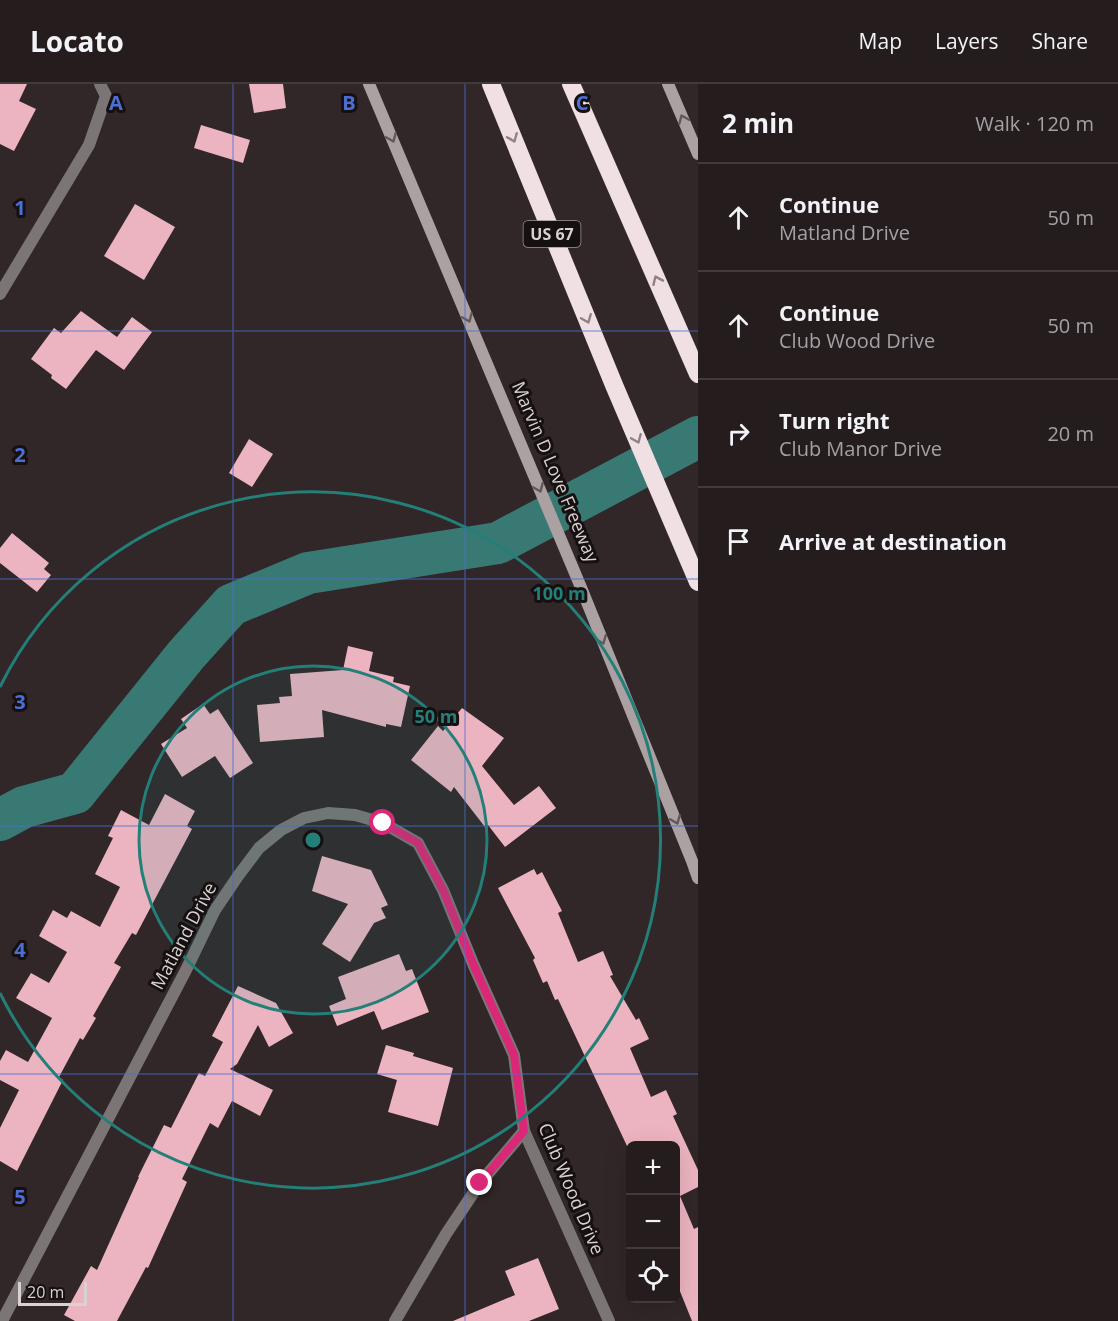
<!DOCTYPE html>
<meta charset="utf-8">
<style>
:root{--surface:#251c1e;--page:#2d2527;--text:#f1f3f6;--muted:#a3a1a4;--line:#423a3c}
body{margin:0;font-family:"Open Sans",sans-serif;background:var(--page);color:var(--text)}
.controls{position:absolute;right:18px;bottom:18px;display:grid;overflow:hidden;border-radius:9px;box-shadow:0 6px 24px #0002}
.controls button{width:54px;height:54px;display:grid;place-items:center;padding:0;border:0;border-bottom:2px solid var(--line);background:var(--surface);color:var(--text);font:30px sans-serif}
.scale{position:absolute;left:18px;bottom:15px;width:69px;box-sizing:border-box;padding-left:6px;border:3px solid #d9d1d3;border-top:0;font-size:16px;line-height:21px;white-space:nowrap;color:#d9d1d3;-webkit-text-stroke:4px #161011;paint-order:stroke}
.stop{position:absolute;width:18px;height:18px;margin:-14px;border:4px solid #db2777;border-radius:50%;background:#fff}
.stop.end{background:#db2777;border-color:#fff;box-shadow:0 2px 6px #0008}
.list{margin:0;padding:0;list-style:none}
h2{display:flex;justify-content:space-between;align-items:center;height:78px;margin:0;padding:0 24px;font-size:26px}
h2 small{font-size:20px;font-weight:400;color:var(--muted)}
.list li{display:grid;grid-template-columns:39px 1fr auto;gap:18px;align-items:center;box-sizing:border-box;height:108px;padding:0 24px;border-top:2px solid var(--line)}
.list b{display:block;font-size:22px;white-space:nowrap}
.list p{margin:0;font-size:20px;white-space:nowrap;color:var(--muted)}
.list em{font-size:20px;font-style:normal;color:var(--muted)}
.icon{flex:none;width:33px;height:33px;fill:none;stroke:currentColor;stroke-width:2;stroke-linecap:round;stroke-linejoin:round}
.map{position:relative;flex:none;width:698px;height:1237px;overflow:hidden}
header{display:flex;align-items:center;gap:36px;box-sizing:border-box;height:84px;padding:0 30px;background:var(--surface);border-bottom:2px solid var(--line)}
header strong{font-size:28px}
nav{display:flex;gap:33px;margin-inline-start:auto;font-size:21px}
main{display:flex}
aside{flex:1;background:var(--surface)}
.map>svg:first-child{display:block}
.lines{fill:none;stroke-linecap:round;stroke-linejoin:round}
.river{stroke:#397973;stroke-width:42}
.building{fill:#ecb4c0}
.minor{stroke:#7c7576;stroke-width:12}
.secondary{stroke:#aba0a2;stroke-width:12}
.motorway{stroke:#f0e0e3;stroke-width:18}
.oneway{stroke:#60585a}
.oneway2{stroke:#8e8284}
.route{stroke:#db2777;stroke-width:8}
.grid{fill:none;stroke:#4c6fd7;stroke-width:1.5;stroke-opacity:0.55}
.ring{fill:none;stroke:#237f78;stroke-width:3}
.labels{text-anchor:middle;stroke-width:6;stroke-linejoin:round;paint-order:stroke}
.shield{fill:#161011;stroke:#9e9799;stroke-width:1.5}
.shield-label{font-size:16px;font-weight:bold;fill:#d9d1d3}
.street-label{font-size:18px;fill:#d9d1d3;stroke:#161011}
.grid-label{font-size:20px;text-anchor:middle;font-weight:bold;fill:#4c6fd7;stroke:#161011;stroke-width:6;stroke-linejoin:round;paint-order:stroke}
.centre{fill:#237f78;stroke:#161011;stroke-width:3}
.ring-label{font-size:18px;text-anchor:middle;font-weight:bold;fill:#237f78;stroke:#161011;stroke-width:6;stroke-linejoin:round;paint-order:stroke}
</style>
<header>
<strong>Locato</strong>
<nav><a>Map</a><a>Layers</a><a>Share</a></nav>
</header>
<main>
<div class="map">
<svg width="698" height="1237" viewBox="0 0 698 1237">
<rect width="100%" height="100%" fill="#312628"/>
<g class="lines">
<!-- river -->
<polyline class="river" points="0,736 24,723 75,709 186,571 231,521 308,489 498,459 698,353"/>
</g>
<!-- building -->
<g class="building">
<polygon points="0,0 27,0 19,17 36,25 14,67 0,60"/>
<polygon points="249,0 283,0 286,24 254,29"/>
<polygon points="201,41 250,56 243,79 194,64"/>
<polygon points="135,120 175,143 144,196 104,172"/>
<polygon points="81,227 117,253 132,233 152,248 124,286 96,266 66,305 51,294 52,291 31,275 54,244 61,249"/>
<polygon points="249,355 273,370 252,403 229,389"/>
<polygon points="12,449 49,479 44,485 51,491 37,508 0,479 0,464"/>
<polygon points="348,562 373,568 369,587 394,593 393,598 410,602 401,643 386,640 386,643 322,626 324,653 260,658 257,621 280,619 279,613 292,612 290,590 343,586"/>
<polygon points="203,620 210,630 218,625 253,679 230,694 215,672 182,693 161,660 187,644 181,635"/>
<polygon points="462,624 504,654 482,682 514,721 539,702 556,724 505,763 488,741 485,743 454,703 451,708 411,676 438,642 443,647"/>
<polygon points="165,710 195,727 187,742 192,745 136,851 132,849 114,879 121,883 93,932 96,934 83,956 80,954 59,993 63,996 17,1087 0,1077 0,1044 19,1006 0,996 0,977 6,966 28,978 52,934 16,914 31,889 49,899 67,868 39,852 53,826 67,834 71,827 100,843 120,803 95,790 113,754 108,752 121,726 149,741"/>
<polygon points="322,772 371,786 388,821 381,824 386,834 374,839 350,878 322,860 348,820 312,807"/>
<polygon points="534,785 537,791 542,788 562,827 558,829 578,878 603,867 613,891 610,892 636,936 639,934 649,955 630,964 651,1013 666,1006 677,1030 673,1032 698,1086 698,1103 680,1112 694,1145 698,1143 698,1237 692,1237 675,1195 675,1062 627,1062 558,915 555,916 547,897 543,899 533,876 535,874 498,804"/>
<polygon points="399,870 406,887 412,885 429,928 382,946 374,927 337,942 329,922 346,915 338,893"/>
<polygon points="238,902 276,919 293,949 269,963 258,941 237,980 230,985 273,1006 260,1032 232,1017 218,1044 210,1039 182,1095 187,1098 148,1184 146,1183 117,1237 75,1237 64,1231 91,1182 97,1186 139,1093 138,1093 164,1041 171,1044 199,989 205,992 223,958 212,952"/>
<polygon points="386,961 414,969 413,972 453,984 438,1042 388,1028 397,996 377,990"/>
<polygon points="538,1174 559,1225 529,1237 453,1237 515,1211 505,1187"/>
</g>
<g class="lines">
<!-- minor -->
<g class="minor">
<polyline points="0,210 89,61 106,12 100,0"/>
<polyline points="2,1237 186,886 215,826 238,792 259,764 281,746 304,734 328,729 355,731 383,739 418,759 443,806 474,882 514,971 524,1047 609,1237"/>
<polyline points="395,1237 446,1150 480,1099 524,1047"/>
</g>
<!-- secondary -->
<g class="secondary">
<polyline points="369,0 580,501 692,777 698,794"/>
<polyline points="668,0 698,70"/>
</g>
<!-- motorway -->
<g class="motorway">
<polyline points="491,0 614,301 698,498"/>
<polyline points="571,0 698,290"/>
</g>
</g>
<!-- one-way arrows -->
<defs><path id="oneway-chevron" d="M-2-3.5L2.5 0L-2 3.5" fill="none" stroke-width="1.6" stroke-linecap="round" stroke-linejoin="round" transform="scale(1.5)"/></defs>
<g class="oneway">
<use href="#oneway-chevron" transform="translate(683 35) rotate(-113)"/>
<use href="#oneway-chevron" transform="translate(392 54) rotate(67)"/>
<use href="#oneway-chevron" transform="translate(468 234) rotate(67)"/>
<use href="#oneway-chevron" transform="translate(539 404) rotate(67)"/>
<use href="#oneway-chevron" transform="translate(602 556) rotate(68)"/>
<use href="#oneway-chevron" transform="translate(676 736) rotate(68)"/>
</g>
<g class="oneway2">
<use href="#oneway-chevron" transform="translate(513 54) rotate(68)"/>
<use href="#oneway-chevron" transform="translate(657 196) rotate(-114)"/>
<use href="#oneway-chevron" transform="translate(587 235) rotate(68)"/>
<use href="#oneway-chevron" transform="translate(637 355) rotate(67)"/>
</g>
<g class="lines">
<!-- route -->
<polyline class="route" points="383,739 418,759 443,806 474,882 514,971 524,1047 480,1099"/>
</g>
<!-- grid -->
<path class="grid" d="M233,0V1237M465,0V1237M0,247H698M0,495H698M0,742H698M0,990H698"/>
<!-- distance rings -->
<circle cx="313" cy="756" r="174" fill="#237f78" fill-opacity=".12"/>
<g class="ring">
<circle cx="313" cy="756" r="174"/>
<path d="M0 603A348 348 0 1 1 0 909"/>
</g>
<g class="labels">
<!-- shield labels -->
<rect class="shield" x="523.5" y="137" width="57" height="26" rx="4.5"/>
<g class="shield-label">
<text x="552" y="156">US 67</text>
</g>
<!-- street labels -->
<g class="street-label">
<text transform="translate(555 388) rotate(67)" y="6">Marvin D Love Freeway</text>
<text transform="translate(184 852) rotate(-62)" y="6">Matland Drive</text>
<text transform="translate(571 1105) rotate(67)" y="6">Club Wood Drive</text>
</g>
</g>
<g class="grid-label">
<text x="116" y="26">A</text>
<text x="349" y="26">B</text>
<text x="582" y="26">C</text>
<text x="20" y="131">1</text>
<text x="20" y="378">2</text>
<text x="20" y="625">3</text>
<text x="20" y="873">4</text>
<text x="20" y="1120">5</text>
</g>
<circle cx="313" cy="756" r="9" class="centre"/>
<g class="ring-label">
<text x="559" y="516">100 m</text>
<text x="436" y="639">50 m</text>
</g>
</svg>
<div class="controls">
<button>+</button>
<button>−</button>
<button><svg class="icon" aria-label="locate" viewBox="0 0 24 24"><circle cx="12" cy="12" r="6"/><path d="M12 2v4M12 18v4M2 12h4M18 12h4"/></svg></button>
</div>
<div class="scale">20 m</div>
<div class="stop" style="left:383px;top:739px"></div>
<div class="stop end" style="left:480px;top:1099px"></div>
</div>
<aside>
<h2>2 min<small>Walk · 120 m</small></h2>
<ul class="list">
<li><svg class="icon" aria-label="ahead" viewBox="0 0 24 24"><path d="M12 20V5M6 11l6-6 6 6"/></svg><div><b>Continue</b><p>Matland Drive</p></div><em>50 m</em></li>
<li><svg class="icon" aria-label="ahead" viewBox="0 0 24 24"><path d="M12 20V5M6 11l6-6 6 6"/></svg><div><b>Continue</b><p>Club Wood Drive</p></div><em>50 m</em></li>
<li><svg class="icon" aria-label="right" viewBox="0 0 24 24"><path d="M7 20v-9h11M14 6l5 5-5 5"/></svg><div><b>Turn right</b><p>Club Manor Drive</p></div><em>20 m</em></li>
<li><svg class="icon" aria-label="arrive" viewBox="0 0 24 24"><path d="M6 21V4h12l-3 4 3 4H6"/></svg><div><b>Arrive at destination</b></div></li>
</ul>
</aside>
</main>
